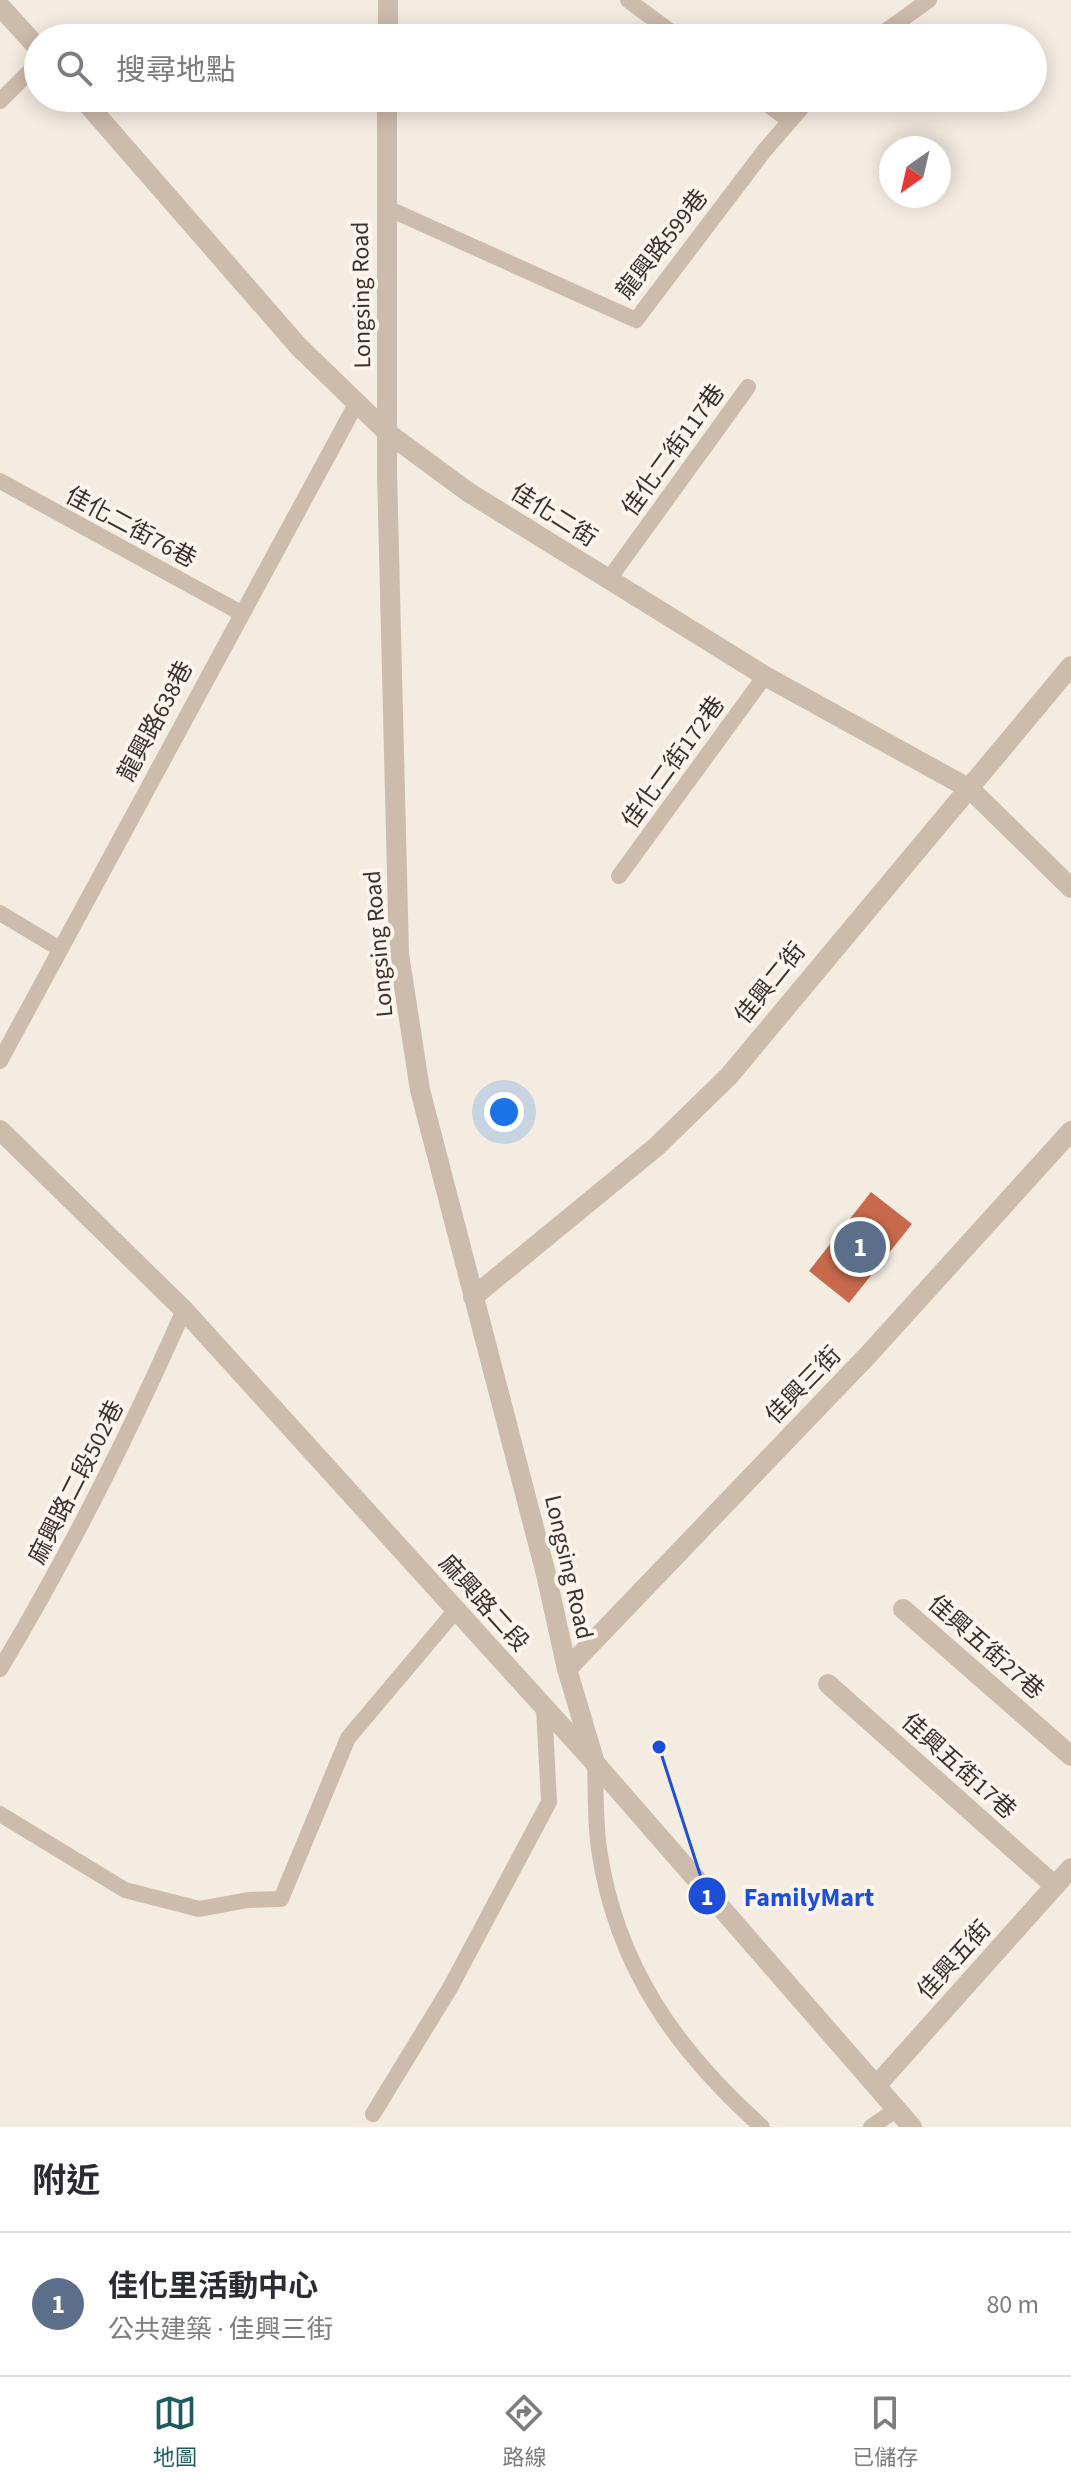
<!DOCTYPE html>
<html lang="zh-TW">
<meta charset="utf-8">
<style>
:root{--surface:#fff;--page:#f7f7f7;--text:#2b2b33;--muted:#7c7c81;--line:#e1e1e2;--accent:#1f5a5e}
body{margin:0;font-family:"Source Sans 3","Noto Sans TC",sans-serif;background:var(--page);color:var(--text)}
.compass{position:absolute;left:879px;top:136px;width:72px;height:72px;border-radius:50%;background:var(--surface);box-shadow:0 4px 20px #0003;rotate:214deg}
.you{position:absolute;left:504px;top:1112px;width:28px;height:28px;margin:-20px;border:6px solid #fff;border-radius:50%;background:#1a73e8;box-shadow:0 0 0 12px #1a73e833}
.badge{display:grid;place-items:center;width:52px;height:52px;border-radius:50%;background:var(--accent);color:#fff;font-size:26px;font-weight:700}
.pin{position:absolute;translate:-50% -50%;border:4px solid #fff;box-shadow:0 2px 8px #0006}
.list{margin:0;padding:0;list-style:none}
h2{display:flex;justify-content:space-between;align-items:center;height:104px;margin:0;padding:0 32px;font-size:34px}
h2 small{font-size:26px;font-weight:400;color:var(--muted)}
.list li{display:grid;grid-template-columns:52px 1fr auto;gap:24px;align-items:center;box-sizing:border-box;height:144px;padding:0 32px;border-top:2px solid var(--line)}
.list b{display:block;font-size:30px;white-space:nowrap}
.list p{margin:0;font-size:26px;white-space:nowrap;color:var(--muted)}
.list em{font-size:26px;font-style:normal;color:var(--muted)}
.icon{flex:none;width:44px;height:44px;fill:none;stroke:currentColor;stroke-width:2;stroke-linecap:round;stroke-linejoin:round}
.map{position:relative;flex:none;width:1071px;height:2127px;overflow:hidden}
.search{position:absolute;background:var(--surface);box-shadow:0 4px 20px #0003;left:24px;right:24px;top:24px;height:88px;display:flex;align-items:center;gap:20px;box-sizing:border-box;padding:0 28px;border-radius:44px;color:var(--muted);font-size:30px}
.sheet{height:248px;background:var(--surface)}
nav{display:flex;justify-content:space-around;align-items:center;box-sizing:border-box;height:112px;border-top:2px solid var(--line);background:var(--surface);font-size:22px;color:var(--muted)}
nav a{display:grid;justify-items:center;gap:4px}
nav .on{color:var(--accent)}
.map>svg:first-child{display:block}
.building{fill:#c8694b}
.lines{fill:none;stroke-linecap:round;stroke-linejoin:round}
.service{stroke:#cdbbac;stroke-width:16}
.minor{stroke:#cdbbac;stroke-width:20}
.tertiary{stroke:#cdbbac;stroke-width:20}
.labels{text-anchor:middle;stroke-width:8;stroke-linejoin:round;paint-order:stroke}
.street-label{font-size:24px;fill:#3b302b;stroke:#fbf5ee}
.leader{fill:none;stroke:#1d4ed8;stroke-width:3}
.callout-dot{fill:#1d4ed8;stroke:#fbf5ee;stroke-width:3}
.mark-label{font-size:24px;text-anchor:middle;font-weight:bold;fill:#fff}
.callout-label{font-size:26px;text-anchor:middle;font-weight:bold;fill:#1d4ed8;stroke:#fbf5ee;stroke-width:8;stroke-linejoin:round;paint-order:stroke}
</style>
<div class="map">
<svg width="1071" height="2127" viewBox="0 0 1071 2127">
<rect width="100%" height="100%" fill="#f4ebe1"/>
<!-- building -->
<polygon class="building" points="871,1192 912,1224 849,1303 809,1271"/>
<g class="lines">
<!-- service -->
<g class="service">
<polyline points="628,0 679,38"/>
<polyline points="876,38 929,0"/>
<polyline points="759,98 790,121"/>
<polyline points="0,101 38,63"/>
<polyline points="385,207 636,320 764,151 810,98"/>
<polyline points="0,481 241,613"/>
<polyline points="609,579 748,387"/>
<polyline points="619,876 765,676"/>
<polyline points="0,913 60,949"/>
<polyline points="0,1061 355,406"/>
<path d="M0,1669C70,1553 129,1434 184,1310"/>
<path d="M595,1763C596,1791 595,1821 599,1849C616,1966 676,2050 762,2127"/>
<polyline points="0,1814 125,1890 199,1909 248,1900 281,1899 348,1738 456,1610"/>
<polyline points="373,2114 450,1988 549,1802 544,1707"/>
<polyline points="871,2127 897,2109"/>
</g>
<!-- minor -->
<g class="minor">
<polyline points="0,6 38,48"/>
<polyline points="82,98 299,347 388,433 468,492 765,676 970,789 1071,888"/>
<polyline points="473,1297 656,1147 729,1076 1071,666"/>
<polyline points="903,1609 1071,1756"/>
<polyline points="567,1669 869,1354 1071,1131"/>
<polyline points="828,1684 1055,1886"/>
<polyline points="876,2086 1071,1868"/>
</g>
<!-- tertiary -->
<g class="tertiary">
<polyline points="388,38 388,0"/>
<polyline points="387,98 387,472 399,954 420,1090 546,1574 567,1669 595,1763"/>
<polyline points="0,1130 184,1310 595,1763 912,2127"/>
</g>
</g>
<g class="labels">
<!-- street labels -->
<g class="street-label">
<text transform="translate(662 244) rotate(-52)" y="8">龍興路599巷</text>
<text transform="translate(361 295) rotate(-91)" y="8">Longsing Road</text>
<text transform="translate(673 450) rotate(-54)" y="8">佳化二街117巷</text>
<text transform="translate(554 515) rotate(32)" y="8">佳化二街</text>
<text transform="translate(131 527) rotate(28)" y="8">佳化二街76巷</text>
<text transform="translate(155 721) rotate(-62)" y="8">龍興路638巷</text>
<text transform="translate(673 762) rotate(-54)" y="8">佳化二街172巷</text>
<text transform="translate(378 944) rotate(-95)" y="8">Longsing Road</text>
<text transform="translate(770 983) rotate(-51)" y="8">佳興二街</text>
<text transform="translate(803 1385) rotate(-46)" y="8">佳興三街</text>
<text transform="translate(76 1482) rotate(-63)" y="8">麻興路二段502巷</text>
<text transform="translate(569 1567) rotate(77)" y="8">Longsing Road</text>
<text transform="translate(484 1603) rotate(48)" y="8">麻興路二段</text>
<text transform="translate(986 1647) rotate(41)" y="8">佳興五街27巷</text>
<text transform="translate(959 1766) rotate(42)" y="8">佳興五街17巷</text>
<text transform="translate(954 1960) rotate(-48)" y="8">佳興五街</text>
</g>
</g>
<!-- callouts -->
<path class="leader" d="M659 1747L707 1896"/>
<g class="callout-dot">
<circle cx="659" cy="1747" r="8"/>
<circle cx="707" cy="1896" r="20"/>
</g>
<g class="mark-label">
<text x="707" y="1905">1</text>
</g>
<g class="callout-label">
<text x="809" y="1906">FamilyMart</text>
</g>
</svg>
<svg class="compass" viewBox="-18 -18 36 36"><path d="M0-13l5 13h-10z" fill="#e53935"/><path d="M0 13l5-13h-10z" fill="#7c7c81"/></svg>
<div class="you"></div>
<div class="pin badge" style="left:860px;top:1247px;background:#5c6f8a">1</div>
<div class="search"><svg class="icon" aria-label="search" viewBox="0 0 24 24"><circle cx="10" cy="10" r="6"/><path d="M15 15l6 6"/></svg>搜尋地點</div>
</div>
<section class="sheet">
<h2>附近<small></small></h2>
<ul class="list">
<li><span class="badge" style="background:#5c6f8a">1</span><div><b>佳化里活動中心</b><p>公共建築 · 佳興三街</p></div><em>80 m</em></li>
</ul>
</section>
<nav>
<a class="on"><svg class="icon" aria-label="map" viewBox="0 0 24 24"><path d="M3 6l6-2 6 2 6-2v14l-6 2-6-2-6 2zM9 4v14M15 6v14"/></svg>地圖</a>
<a><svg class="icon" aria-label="directions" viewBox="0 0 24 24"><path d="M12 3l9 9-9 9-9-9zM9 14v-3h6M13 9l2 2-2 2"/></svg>路線</a>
<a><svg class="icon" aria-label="saved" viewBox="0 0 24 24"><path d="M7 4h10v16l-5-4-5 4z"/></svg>已儲存</a>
</nav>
